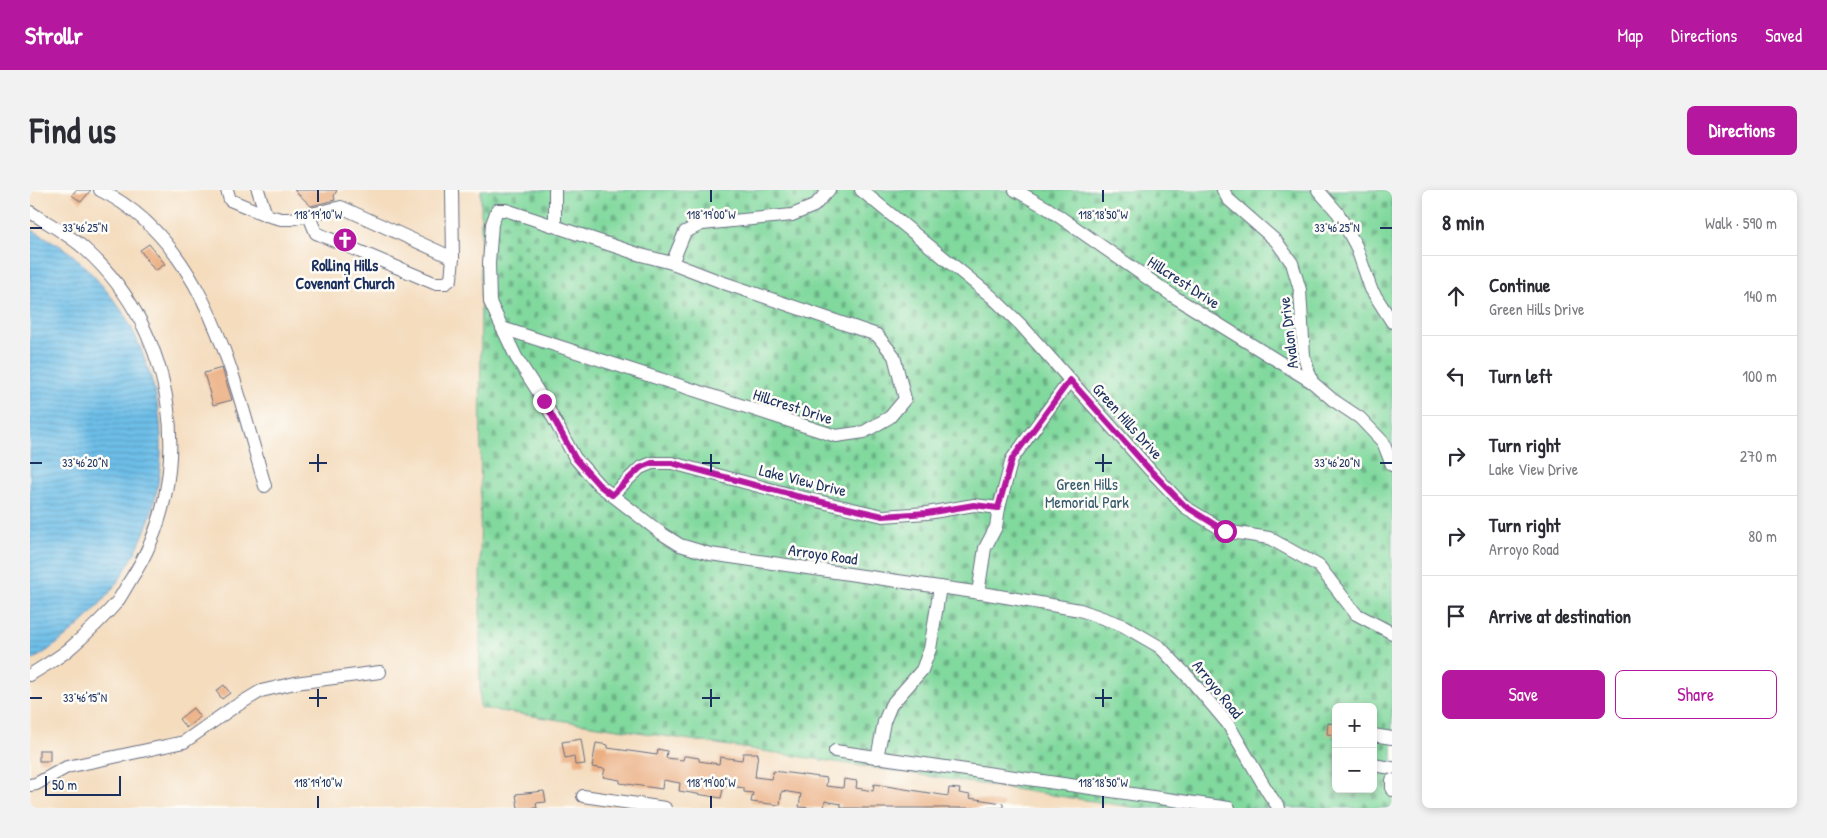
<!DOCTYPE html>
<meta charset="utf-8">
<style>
:root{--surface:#fff;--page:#f2f2f3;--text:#2b2b33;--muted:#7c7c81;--line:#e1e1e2;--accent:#b5179e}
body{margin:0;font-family:"Patrick Hand",sans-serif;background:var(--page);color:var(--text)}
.controls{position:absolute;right:15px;bottom:15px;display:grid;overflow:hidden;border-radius:8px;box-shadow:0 2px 8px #0003}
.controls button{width:45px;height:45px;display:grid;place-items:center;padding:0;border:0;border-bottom:1px solid var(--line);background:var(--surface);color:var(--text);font:25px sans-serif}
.scale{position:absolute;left:15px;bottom:12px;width:76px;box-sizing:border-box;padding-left:5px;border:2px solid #1b2f5e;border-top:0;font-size:14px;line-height:18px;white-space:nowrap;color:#1b2f5e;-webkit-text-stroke:4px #fdfcf7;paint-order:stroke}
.stop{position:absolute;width:15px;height:15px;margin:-11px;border:4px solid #b5179e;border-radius:50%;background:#fff}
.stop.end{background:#b5179e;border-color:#fff;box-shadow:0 1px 5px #0008}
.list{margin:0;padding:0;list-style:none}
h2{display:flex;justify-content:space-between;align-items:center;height:65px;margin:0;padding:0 20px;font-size:21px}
h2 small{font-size:16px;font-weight:400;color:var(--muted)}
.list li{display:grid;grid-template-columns:32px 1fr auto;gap:15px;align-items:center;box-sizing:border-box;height:80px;padding:0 20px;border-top:1px solid var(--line)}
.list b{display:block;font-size:19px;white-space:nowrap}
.list p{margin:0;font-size:16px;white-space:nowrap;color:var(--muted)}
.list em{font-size:16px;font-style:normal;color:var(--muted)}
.actions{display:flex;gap:10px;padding:15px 20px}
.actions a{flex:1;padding:11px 0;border:1px solid var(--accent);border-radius:8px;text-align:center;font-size:18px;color:var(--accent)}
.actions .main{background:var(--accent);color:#fff}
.icon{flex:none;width:28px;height:28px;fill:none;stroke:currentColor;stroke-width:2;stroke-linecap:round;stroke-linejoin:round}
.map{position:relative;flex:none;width:1362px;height:618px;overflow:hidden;border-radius:8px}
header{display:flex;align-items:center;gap:30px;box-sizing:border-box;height:70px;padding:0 25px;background:var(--accent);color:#fff}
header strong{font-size:24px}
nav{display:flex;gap:28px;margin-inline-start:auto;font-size:18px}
.intro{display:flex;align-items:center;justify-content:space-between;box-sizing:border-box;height:120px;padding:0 30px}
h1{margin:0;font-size:35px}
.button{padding:12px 22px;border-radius:8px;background:var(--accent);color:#fff;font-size:18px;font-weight:700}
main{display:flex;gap:30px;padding:0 30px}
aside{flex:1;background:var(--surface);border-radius:8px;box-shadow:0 2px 8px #0003}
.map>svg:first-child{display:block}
.cemetery{fill:url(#cemetery-stones);stroke:#4e847e;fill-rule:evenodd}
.water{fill:url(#water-rules);stroke:#4476a3}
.building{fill:#ebaf82}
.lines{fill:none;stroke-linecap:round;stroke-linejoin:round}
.minor-casing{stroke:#676c7f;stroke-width:14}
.minor{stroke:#fff;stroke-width:12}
.route{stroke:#b5179e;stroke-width:6}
.ticks{fill:none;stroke:#1b2f5e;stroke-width:2}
.labels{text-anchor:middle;stroke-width:5;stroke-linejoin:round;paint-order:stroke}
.poi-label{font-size:16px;font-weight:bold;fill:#1b2f5e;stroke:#fdfcf7}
.street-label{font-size:16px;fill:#1b2f5e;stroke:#fdfcf7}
.park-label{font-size:16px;fill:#345a6e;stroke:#fdfcf7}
.ticks-label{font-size:12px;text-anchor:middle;fill:#1b2f5e;stroke:#fdfcf7;stroke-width:5;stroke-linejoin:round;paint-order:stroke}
</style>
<header>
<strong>Strollr</strong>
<nav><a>Map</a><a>Directions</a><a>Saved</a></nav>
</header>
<div class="intro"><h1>Find us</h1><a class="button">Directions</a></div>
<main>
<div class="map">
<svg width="1362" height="618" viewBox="0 0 1362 618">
<defs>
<pattern id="cemetery-stones" width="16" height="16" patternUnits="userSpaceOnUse" patternTransform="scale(1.25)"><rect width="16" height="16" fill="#81d99e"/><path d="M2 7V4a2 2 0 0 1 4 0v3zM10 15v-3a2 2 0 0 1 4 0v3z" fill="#69b084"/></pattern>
<pattern id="water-rules" width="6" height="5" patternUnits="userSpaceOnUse" patternTransform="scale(1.25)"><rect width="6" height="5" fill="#6dbee8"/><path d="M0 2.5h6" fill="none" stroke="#599bbf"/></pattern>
</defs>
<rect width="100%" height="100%" fill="#fdfcf7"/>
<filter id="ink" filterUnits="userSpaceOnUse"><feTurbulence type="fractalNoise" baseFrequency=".02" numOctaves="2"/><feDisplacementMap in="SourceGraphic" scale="10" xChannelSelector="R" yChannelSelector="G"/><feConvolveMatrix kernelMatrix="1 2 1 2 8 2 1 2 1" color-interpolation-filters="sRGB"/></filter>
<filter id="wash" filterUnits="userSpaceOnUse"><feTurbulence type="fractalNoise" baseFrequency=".0096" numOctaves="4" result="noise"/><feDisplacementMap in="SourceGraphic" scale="20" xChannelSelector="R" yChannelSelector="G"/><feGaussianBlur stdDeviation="1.12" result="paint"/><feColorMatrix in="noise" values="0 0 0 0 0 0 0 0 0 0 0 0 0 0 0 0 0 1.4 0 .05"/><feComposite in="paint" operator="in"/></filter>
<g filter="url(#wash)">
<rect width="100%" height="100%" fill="#f4dcbd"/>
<!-- cemetery -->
<path class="cemetery" d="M451,0H1362V618H1108L450,518ZM1306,517H1343V599H1306Z"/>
<!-- water -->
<path class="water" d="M0,39C13,46 27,53 39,62C55,74 80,104 92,121C102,137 110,156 116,173C152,269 122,371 46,438C32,450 16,463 0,471Z"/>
<g id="blocks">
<!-- building -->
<g class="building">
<polygon points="46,0 61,0 51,12 42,5"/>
<polygon points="264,0 307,0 304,6 305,10 281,16"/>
<polygon points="119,54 135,74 125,81 110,60"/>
<polygon points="192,178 202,210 183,215 174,183"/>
<polygon points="194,495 200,503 192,509 186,501"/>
<polygon points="163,518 170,527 156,538 149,529"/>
<polygon points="1298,533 1306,534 1306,545 1297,544"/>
<polygon points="551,549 555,574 545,575 544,566 535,568 532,552"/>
<polygon points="566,553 578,555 578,558 627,565 628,559 637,561 636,568 653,570 654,566 656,566 669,568 669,571 689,574 690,567 712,570 713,563 728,563 725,587 741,589 743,581 797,588 796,596 813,598 814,589 827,591 826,598 843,601 844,594 918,606 919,598 930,599 929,603 940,605 939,608 973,613 973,618 811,618 811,614 795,611 794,618 779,618 769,617 771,604 752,601 750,615 721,612 723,603 714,602 714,598 694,595 691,608 649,601 650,593 633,590 632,599 590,593 590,590 573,587 575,579 562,577"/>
<rect x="9" y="560" width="11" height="11"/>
<polygon points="514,601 516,612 506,613 507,618 488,618 486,604"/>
</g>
</g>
</g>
<g filter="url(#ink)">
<use href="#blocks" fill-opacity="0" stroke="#676c7f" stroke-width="1"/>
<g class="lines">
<defs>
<g id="minor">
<path d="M70,0C178,53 204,191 235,296"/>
<polyline points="197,0 200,10 236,25"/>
<polyline points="228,0 236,25 251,29 261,29 311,17 423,68 422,0"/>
<polyline points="525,0 525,36"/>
<polyline points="831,0 962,107 991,135 1120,280 1155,317 1195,341 1239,348 1289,376 1326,424 1362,443"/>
<polyline points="985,0 1017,18 1143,106 1282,192"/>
<polyline points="1193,0 1198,9 1246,51 1262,73 1270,100 1274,166 1282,192 1303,210 1330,228 1353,252 1362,275"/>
<polyline points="1288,0 1308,23 1326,56 1341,99 1362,132"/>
<path d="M0,22C19,34 40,45 56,60C147,142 168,287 101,389C96,397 92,405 87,412C75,426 53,447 38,460C27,469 12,477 0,485"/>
<polyline points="279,26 286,43 404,93 416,93 421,89 423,68"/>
<polyline points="642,73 611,65 476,20 467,20 462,34 459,73 460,112 486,167 514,211 545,268 569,295 631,343 650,355 680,364 958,404 1050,420 1092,435 1130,457 1160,489 1198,534 1239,604 1249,618"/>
<polyline points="472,138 806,246 834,242 860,227 875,209 864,166 847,145 694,93 642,73 655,42 672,34 762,25 784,16 799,0"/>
<polyline points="582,305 610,278 622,273 642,273 766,306 853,326 897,323 944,315 969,318"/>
<polyline points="948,403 955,358 966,337 969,318 982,269 1040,190"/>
<polyline points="1343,545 1362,548"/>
<polyline points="805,561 1199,618"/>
<polyline points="847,568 854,532 861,515 892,480 900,459 910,397"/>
<polyline points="1343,575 1362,578"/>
<polyline points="1362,590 1362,600"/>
<polyline points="0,595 6,594 37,577 154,552 201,519 231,501 265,493 350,482"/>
<polyline points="553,606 635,618"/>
</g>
</defs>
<!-- minor casing -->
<use href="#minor" class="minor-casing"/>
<!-- minor -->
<use href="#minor" class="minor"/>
</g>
</g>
<g class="lines" filter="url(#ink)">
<!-- route -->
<polyline class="route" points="514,211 545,268 569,295 582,305 610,278 622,273 642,273 766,306 853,326 897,323 944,315 968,318 982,269 1040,190 1120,280 1155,316 1195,341"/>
</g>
<!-- ticks -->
<path class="ticks" d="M288,0V12M681,0V12M1073,0V12M0,38H12M1350,38H1362M288,264V282M681,264V282M1073,264V282M0,273H12M279,273H297M672,273H690M1065,273H1082M1350,273H1362M288,499V517M681,499V517M1073,499V517M0,508H12M279,508H297M672,508H690M1065,508H1082M288,606V618M681,606V618M1073,606V618"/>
<!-- icons -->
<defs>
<symbol id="church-disc" viewBox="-11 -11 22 22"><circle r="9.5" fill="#b5179e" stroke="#fdfcf7"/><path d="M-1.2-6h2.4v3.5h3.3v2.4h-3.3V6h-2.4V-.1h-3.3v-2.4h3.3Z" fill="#fff"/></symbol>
</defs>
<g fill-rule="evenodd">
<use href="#church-disc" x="301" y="36" width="28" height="28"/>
</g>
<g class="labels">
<!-- poi labels -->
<g class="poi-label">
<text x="315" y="81">Rolling Hills<tspan x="315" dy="18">Covenant Church</tspan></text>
</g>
<!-- street labels -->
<g class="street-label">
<text transform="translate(1154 92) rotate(33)" y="6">Hillcrest Drive</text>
<text transform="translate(1258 143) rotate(-97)" y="6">Avalon Drive</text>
<text transform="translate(763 216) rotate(18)" y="6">Hillcrest Drive</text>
<text transform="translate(1098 231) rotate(48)" y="6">Green Hills Drive</text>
<text transform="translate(773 290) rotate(14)" y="6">Lake View Drive</text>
<text transform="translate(793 364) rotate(8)" y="6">Arroyo Road</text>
<text transform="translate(1188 499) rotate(51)" y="6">Arroyo Road</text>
</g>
<!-- park labels -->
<g class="park-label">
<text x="1057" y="300">Green Hills<tspan x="1057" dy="18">Memorial Park</tspan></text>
</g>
</g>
<g class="ticks-label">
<text x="288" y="29">118°19'10"W</text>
<text x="681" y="29">118°19'00"W</text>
<text x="1073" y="29">118°18'50"W</text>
<text x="55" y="42">33°46'25"N</text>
<text x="1307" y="42">33°46'25"N</text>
<text x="55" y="277">33°46'20"N</text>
<text x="1307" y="277">33°46'20"N</text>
<text x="55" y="512">33°46'15"N</text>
<text x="288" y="597">118°19'10"W</text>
<text x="681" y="597">118°19'00"W</text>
<text x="1073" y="597">118°18'50"W</text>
</g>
</svg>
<div class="controls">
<button>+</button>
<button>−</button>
</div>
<div class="scale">50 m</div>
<div class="stop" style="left:1195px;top:341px"></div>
<div class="stop end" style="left:514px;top:211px"></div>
</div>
<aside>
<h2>8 min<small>Walk · 590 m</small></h2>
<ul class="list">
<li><svg class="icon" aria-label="ahead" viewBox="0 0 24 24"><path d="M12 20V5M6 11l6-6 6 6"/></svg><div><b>Continue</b><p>Green Hills Drive</p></div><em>140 m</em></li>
<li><svg class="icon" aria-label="left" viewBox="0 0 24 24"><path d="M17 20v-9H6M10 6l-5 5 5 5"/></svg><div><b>Turn left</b></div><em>100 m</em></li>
<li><svg class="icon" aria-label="right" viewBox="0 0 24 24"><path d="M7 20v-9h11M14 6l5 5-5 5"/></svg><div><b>Turn right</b><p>Lake View Drive</p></div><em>270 m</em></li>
<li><svg class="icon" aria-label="right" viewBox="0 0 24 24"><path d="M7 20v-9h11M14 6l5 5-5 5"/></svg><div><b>Turn right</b><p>Arroyo Road</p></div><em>80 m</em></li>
<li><svg class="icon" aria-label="arrive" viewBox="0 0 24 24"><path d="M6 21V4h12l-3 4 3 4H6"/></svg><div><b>Arrive at destination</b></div></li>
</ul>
<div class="actions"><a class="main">Save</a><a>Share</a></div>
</aside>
</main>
